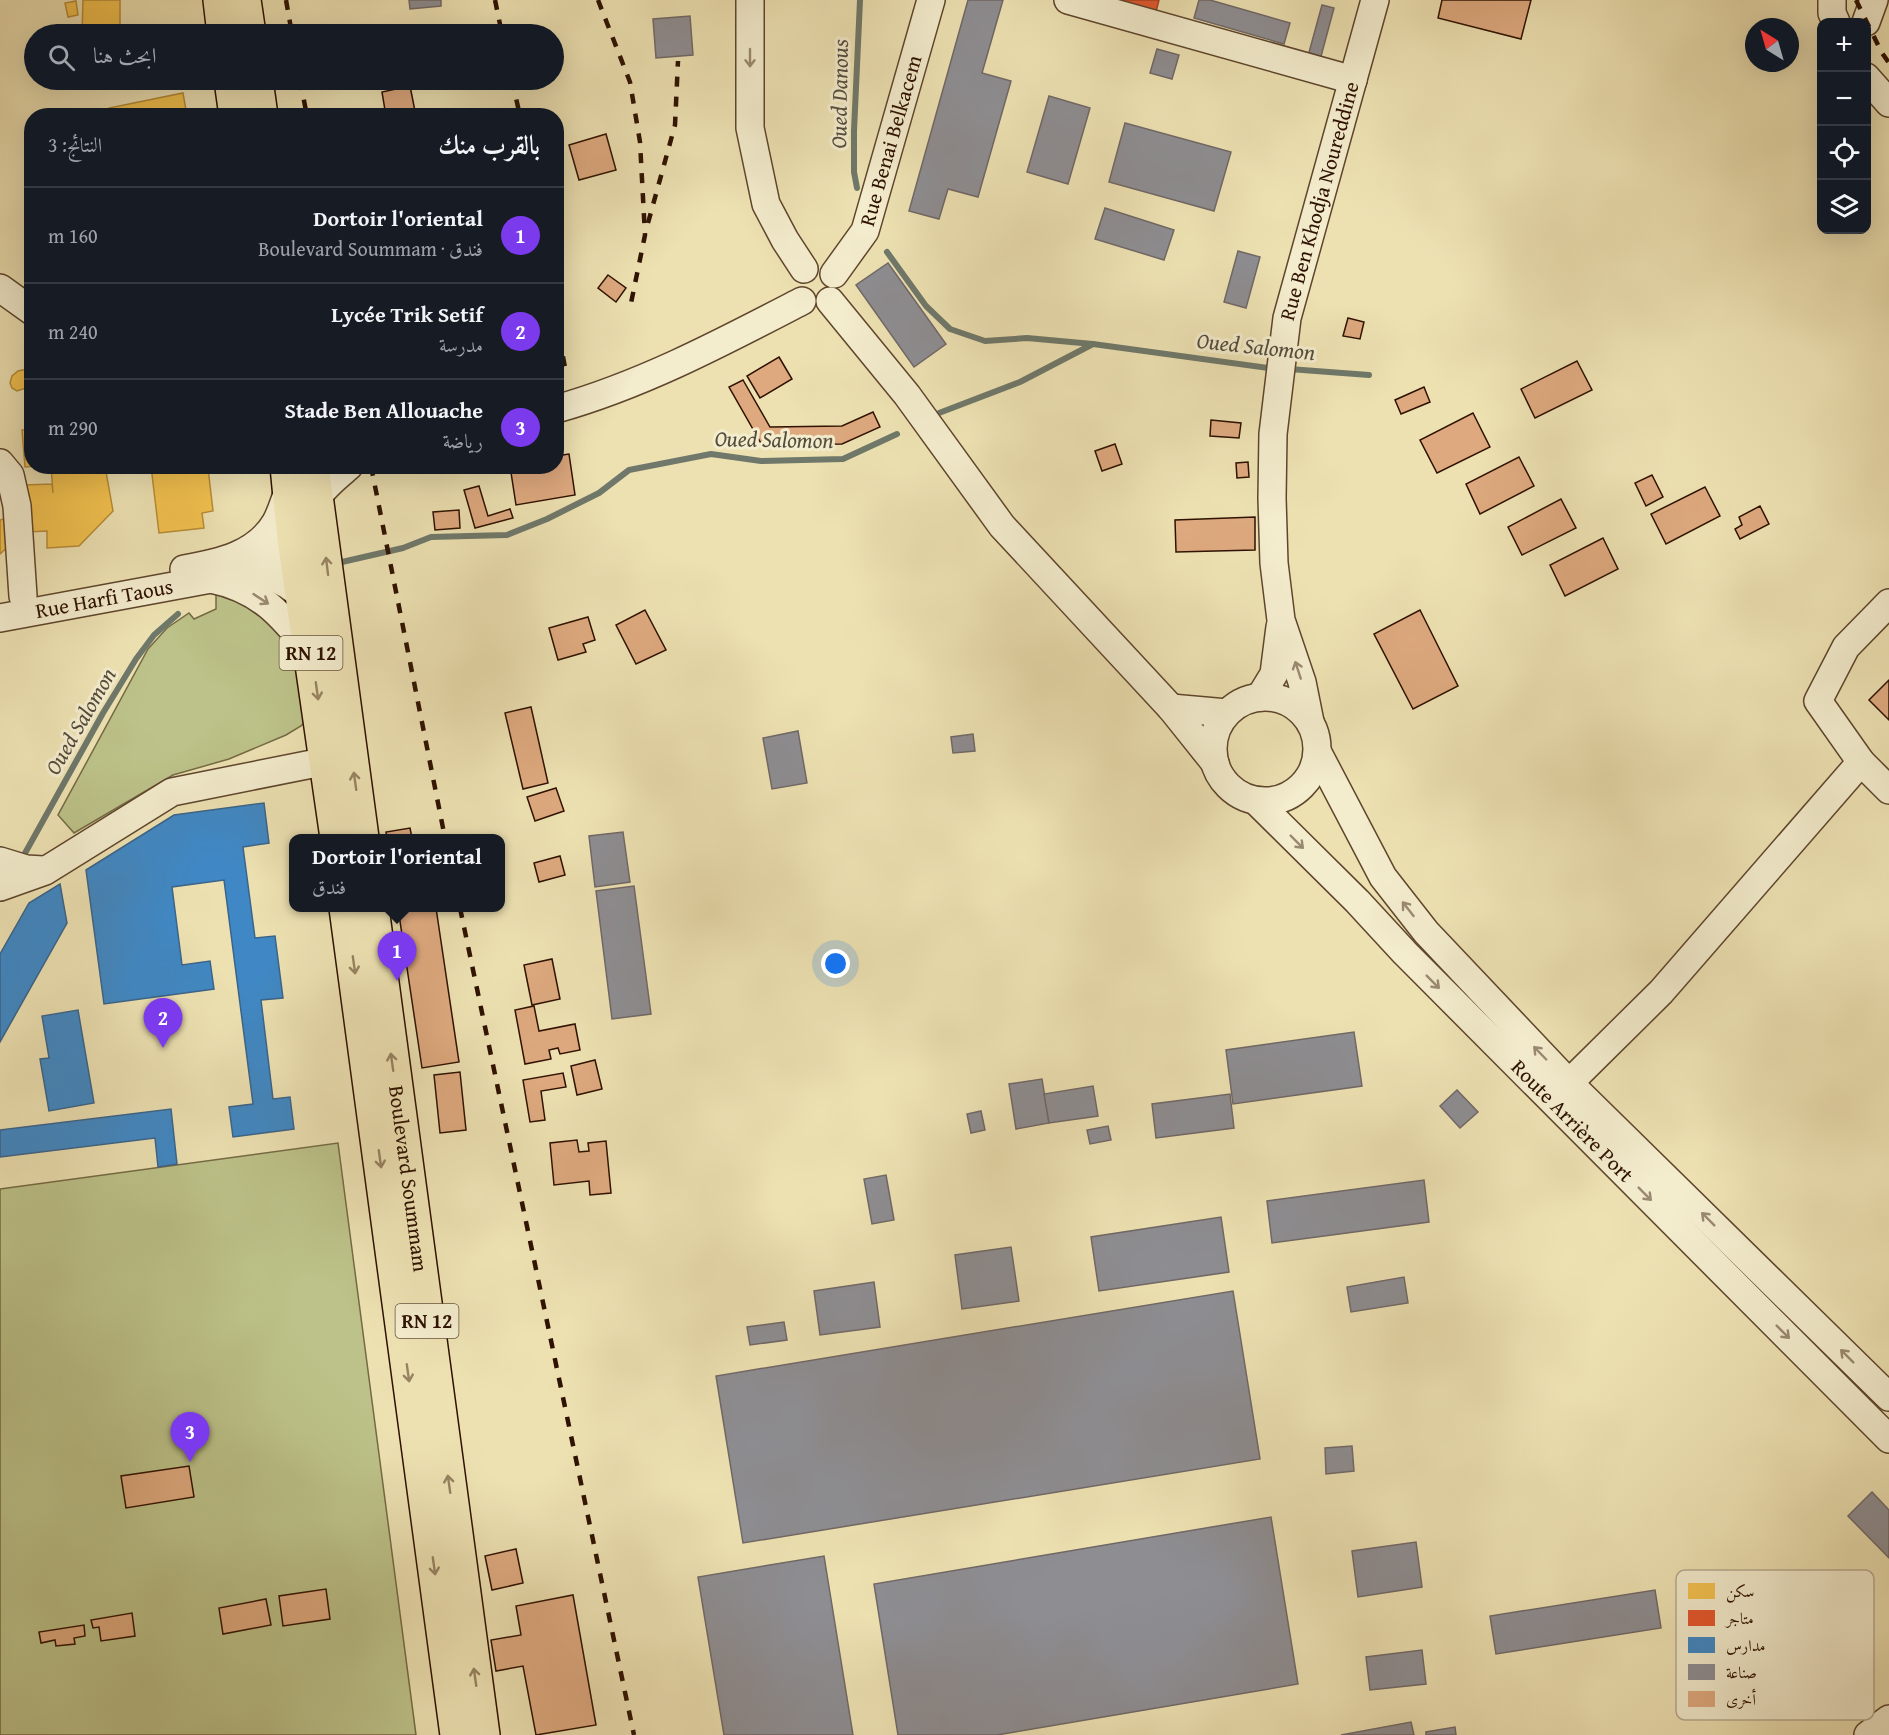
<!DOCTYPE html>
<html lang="ar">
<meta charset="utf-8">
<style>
:root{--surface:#171b24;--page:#20242c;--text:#f1f3f6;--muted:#9ea1a6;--line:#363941;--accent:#7c3aed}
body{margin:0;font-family:"Gentium Book Plus",Amiri,serif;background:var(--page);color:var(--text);direction:rtl}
.controls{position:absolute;right:18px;top:18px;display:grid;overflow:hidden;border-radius:12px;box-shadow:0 6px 24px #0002}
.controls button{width:54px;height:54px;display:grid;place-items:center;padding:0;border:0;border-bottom:2px solid var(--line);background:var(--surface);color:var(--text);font:30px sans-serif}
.compass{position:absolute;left:1745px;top:18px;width:54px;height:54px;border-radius:50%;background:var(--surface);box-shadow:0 6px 24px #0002;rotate:323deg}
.you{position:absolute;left:836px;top:964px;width:21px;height:21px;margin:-15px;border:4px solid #fff;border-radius:50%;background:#1a73e8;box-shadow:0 0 0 9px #1a73e833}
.badge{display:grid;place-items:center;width:39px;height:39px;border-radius:50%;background:var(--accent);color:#fff;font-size:20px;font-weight:700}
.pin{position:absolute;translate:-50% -50px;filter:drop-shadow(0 2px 3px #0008)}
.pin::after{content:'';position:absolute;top:32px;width:21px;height:18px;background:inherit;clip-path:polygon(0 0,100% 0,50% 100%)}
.popup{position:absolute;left:289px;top:834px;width:216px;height:78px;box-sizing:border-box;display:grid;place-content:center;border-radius:12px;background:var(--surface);filter:drop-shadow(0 2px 4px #0005);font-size:20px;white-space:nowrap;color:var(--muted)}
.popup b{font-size:22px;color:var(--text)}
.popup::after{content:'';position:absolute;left:50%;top:100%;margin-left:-12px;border:12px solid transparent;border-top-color:var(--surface)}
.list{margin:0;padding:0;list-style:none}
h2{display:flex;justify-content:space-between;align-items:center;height:78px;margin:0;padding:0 24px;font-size:26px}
h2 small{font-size:20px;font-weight:400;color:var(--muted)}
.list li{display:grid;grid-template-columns:39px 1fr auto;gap:18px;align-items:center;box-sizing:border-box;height:96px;padding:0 24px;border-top:2px solid var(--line)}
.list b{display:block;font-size:22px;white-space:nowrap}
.list p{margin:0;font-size:20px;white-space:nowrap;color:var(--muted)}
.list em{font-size:20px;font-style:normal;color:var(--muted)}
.icon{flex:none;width:33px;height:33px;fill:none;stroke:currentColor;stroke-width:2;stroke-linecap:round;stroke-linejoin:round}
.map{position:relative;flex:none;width:1889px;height:1735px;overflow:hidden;direction:ltr}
.search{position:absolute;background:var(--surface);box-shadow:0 6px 24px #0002;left:24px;top:24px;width:540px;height:66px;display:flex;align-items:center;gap:15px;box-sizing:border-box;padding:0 21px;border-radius:33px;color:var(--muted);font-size:22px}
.panel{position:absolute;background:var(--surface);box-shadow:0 6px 24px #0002;left:24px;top:108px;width:540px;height:366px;border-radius:24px;direction:rtl}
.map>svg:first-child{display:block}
.green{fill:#bcc289;stroke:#756a44;stroke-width:1.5}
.homes{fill:#f2c14e;stroke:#b78c37;stroke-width:1.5}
.shops{fill:#e4572e;stroke:#ad4220;stroke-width:1.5}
.schools{fill:#3f88c5;stroke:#3a648a;stroke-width:1.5}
.industry{fill:#8d8d92;stroke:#706866;stroke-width:1.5}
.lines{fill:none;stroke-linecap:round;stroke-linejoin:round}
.stream{stroke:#6f786a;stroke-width:6}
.building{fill:#dea97f;stroke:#2e1100;stroke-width:1.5}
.minor-casing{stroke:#5e452c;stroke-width:30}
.major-casing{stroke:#2e1100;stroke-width:36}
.minor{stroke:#f3eccd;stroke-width:27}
.major{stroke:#ede1b2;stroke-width:33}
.rail{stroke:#2e1100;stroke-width:4.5;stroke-dasharray:10 10;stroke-linecap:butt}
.oneway{stroke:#9a8971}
.oneway2{stroke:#978362}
.labels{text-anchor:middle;stroke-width:6;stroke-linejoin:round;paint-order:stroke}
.shield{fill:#f3eccd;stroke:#69533e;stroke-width:1.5}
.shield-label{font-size:20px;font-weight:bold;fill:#2e1100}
.street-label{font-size:21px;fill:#2e1100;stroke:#f3eccd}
.water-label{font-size:22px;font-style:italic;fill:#544d3e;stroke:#f3eccd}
.key{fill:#f3eccd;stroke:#b8aa90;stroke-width:1.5}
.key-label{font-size:16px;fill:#2e1100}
</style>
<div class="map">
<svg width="1889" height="1735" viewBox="0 0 1889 1735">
<rect width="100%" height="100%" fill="#ede1b2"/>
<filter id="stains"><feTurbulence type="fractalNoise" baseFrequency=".00333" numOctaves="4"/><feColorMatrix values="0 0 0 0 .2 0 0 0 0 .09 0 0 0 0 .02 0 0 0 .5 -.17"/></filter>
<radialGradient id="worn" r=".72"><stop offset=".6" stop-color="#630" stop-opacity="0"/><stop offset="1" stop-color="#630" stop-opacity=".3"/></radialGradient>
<!-- green -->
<g class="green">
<path d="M216,593C240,596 286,629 294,653C301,674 304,696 309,717L301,726L286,735L229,759L173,775L74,833L58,815L148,649L167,628L189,613L194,619L216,609Z"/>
<polygon points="338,1143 416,1735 0,1735 0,1189"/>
</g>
<!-- homes -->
<g class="homes">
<polygon points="83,0 120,0 120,34 82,34"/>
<polygon points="76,1 78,15 68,17 65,3"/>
<polygon points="183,93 187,116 110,116 109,108"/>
<polygon points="32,368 32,466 37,466 25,467 22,430 30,430 26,388 17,391 12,388 10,383 12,376 18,371"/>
<polygon points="51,466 105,466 113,511 79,546 47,548 47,531 26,532 24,485 52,484 53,493"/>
<polygon points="151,466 196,466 197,469 208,468 213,511 202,513 204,528 159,533"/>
<polygon points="7,518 12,543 0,554 0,520"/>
</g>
<!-- shops -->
<polygon class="shops" points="1112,0 1159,0 1156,12"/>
<!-- schools -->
<g class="schools">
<polygon points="264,803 269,843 243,847 255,938 275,936 283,998 261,1000 273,1099 290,1097 294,1129 233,1137 229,1107 253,1104 224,880 172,887 182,965 210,961 214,989 104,1004 86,870 174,815"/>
<polygon points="60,884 67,923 0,1042 0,954 29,903"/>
<polygon points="78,1010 94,1103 49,1111 40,1059 49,1058 42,1016"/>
<polygon points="171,1109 177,1164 158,1167 155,1138 0,1157 0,1130"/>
</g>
<!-- industry -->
<g class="industry">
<polygon points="409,0 441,0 441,6 410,9"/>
<polygon points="968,0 1003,0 982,73 1011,81 978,197 948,189 939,219 909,211"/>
<polygon points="1199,0 1210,0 1290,23 1284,44 1194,18"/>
<polygon points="1322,5 1334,8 1320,60 1308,56"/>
<polygon points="690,16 693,55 656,58 653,19"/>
<polygon points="1157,49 1179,55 1172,79 1150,73"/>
<polygon points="1049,96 1090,108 1068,184 1027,172"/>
<polygon points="1125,123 1231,152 1214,211 1109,182"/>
<polygon points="1105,208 1174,230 1164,260 1095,239"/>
<polygon points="1238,251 1260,257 1246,308 1224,302"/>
<polygon points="888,263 946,344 914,367 856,285"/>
<polygon points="798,731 807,783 772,789 763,738"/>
<polygon points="973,734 975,751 953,753 951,737"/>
<polygon points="623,832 630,882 595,887 589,836"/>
<polygon points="634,886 651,1014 612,1019 596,891"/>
<polygon points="1354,1032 1362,1086 1233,1104 1226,1050"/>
<polygon points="1042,1079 1049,1123 1016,1129 1009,1084"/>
<polygon points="1093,1086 1098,1116 1049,1123 1044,1094"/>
<polygon points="1457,1090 1478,1112 1460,1128 1440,1106"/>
<polygon points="1230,1094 1234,1128 1156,1138 1152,1104"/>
<polygon points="981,1111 985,1130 971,1133 967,1114"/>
<polygon points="1108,1126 1111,1140 1090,1144 1087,1130"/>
<polygon points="886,1175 894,1220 872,1224 864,1179"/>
<polygon points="1424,1180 1429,1222 1272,1243 1267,1201"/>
<polygon points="1221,1217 1229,1272 1099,1291 1091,1237"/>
<polygon points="1011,1247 1019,1301 962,1309 955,1255"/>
<polygon points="1404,1277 1408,1303 1351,1312 1347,1287"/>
<polygon points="874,1282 880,1327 820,1335 814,1291"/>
<polygon points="1233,1291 1260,1459 743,1543 716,1376"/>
<polygon points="784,1322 787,1340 750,1345 747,1327"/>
<polygon points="1352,1446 1354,1471 1326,1474 1325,1448"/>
<polygon points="1872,1492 1889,1510 1889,1558 1848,1516"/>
<polygon points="1271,1517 1298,1684 997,1735 898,1735 874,1584"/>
<polygon points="1416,1542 1422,1587 1358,1597 1352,1551"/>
<polygon points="824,1556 853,1735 724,1735 698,1577"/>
<polygon points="1655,1590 1661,1628 1496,1654 1490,1616"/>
<polygon points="1822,1622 1827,1661 1757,1669 1753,1631"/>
<polygon points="1422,1650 1426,1684 1370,1690 1366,1657"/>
<polygon points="1411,1722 1414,1735 1341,1735"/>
<polygon points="1455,1727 1456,1735 1426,1735 1426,1732"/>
</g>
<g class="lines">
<!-- stream -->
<g class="stream">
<polyline points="857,188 854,172 854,131 860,0"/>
<polyline points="887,252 926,306 950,329 985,341 1027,338 1093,344"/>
<polyline points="1289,369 1369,375"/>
<polyline points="939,413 1020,382 1093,344 1276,369"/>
<polyline points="342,562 403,548 431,537 507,535 547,519 599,493 629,470 711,454 761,461 843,459 897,434"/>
<polyline points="24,855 103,713 136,659 154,635 178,614"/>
</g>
</g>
<!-- building -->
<g class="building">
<polygon points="1442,0 1531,0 1521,39 1438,18"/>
<polygon points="436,80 457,80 456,87 436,86"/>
<polygon points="410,86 416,116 386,116 382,92"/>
<polygon points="606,134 616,170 579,180 569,145"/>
<polygon points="608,275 626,288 616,302 598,288"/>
<polygon points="1348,318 1364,322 1360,339 1343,336"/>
<polygon points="779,357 792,379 760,398 747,376"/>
<polygon points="1577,361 1592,390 1535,418 1521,389"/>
<polygon points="743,380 770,427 842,426 873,412 880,427 842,444 762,445 729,387"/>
<polygon points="1424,387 1430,402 1401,414 1395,400"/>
<polygon points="1473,413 1490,447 1437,473 1420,440"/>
<polygon points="1211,420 1241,423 1239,438 1210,436"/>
<polygon points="1115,444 1122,464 1102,471 1095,451"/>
<polygon points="569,454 575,495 516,505 510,466 556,466 556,456"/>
<polygon points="1519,457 1534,486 1480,514 1466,484"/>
<polygon points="1248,462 1249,477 1237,478 1236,463"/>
<polygon points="1652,475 1663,497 1646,506 1635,483"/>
<polygon points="479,486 488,516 510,509 513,518 475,528 464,490"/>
<polygon points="1705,487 1720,516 1666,544 1651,514"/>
<polygon points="1561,499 1576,528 1522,555 1508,527"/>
<polygon points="1760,506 1769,524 1740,539 1735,529 1742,525 1739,517"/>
<polygon points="459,510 460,528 435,530 433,512"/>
<polygon points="1255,517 1255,550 1176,552 1175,520"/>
<polygon points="1603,538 1618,569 1565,596 1550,565"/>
<polygon points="645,610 666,650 636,664 616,625"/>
<polygon points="1420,610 1458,686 1413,709 1374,634"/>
<polygon points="588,617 595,640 583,644 586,652 558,660 549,628"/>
<polygon points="1889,680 1889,720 1869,700"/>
<polygon points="531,707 548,783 523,789 505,713"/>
<polygon points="556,788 564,811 535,821 527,797"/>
<polygon points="410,828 412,838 387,838 386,832"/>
<polygon points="560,856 565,875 539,882 534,863"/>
<polygon points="398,908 436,908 459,1062 422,1068"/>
<polygon points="552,959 560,999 532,1005 524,965"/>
<polygon points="534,1006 539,1031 575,1024 580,1050 560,1054 558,1048 549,1050 551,1059 525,1064 515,1010"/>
<polygon points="595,1060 602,1089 577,1095 571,1066"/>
<polygon points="460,1072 466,1130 440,1133 434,1075"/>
<polygon points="563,1073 566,1087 541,1091 545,1120 530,1122 523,1080"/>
<polygon points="577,1140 579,1152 589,1151 588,1143 606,1141 611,1193 590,1195 589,1181 554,1185 550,1143"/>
<polygon points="189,1466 194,1497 126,1508 121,1476"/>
<polygon points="516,1549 523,1583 492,1590 485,1556"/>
<polygon points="326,1589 330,1619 283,1626 279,1596"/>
<polygon points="573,1595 596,1725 536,1735 523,1666 496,1671 491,1640 521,1635 516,1606"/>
<polygon points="266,1599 271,1625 223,1634 219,1608"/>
<polygon points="132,1613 135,1636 101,1641 99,1627 93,1628 91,1620"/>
<polygon points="84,1625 85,1636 74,1638 75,1644 56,1646 55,1640 41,1643 39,1632"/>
</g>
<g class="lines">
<defs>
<g id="minor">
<polyline points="750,0 750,128 766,204 785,240 804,269"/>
<polyline points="1068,0 1353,80"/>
<polyline points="1832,0 1832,13 1836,22"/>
<polyline points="1866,22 1874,0"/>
<polyline points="1866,77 1889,103"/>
<path id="s1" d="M834,274L865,231L931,0"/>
<polyline points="0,288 32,311"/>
<polyline points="830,301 907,395 1002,526 1171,708 1215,763"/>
<path d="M556,409C642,385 723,342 802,301"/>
<polyline points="0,463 10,475 17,506 23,596"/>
<polyline points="241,568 272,577 288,585 313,603"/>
<path d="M184,569C219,563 257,555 276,522C282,511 285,498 290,487"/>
<path d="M214,579C252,576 285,557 305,524C310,515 312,503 319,495C327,484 339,475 349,466"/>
<polyline points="1889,603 1846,647 1818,701 1861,762 1889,790"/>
<path id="s2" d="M0,618L211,579C260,589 282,615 311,652"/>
<polyline points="1260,697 1274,674 1280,627"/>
<circle cx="1265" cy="749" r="52"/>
<polyline points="1171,708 1227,713"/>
<path id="s3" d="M1310,722L1302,682L1281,620L1274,563L1272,498L1273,434L1287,318L1375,0"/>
<polyline points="1318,753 1383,877 1426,932 1569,1083 1889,1397"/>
<path id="s4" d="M1256,801L1357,901L1405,953L1889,1439"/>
<polyline points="0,861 26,869 43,870"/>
<polyline points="0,887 45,871 172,792 327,761"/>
<polyline points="1569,1083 1661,992 1861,762"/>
<polyline points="1868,1735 1889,1719"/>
</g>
<g id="major">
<polyline points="220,0 224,34"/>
<polyline points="244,0 249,34"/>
<polyline points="231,80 236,116"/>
<polyline points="256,80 261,116"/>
<polyline points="287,466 294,539 337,838"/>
<polyline points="312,466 362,838"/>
<polyline points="346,908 457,1735"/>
<path id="s5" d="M372,908L483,1735"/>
</g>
</defs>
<!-- minor casing -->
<use href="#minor" class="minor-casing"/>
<!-- major casing -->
<use href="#major" class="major-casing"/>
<!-- minor -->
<use href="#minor" class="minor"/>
<!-- major -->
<use href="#major" class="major"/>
<!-- rail -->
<g class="rail">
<polyline points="286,0 292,34"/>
<polyline points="495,0 502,34"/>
<polyline points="598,0 630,82 640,142 645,235 630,308"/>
<polyline points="1856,0 1882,53 1889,63"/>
<polyline points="300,80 307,116"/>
<polyline points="512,80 520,116"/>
<polyline points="648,223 675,125 678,61"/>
<polyline points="556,317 565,368"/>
<polyline points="371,466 445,838"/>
<polyline points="460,908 634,1735"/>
</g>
</g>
<!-- one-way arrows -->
<defs><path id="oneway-shaft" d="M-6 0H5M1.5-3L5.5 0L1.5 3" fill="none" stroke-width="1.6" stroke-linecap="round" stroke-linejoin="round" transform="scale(1.5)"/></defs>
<g class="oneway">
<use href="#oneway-shaft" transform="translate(750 58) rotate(90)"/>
<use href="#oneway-shaft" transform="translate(261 599) rotate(33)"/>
<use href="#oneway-shaft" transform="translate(1298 670) rotate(-108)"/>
<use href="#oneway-shaft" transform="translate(1297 842) rotate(45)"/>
<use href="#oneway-shaft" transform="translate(1408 909) rotate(-128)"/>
<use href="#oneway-shaft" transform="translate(1433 982) rotate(45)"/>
<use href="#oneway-shaft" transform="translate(1540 1053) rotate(-134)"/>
<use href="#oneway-shaft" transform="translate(1645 1194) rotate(45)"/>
<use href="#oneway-shaft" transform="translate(1708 1219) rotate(-135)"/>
<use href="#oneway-shaft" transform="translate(1783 1332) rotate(45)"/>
<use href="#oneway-shaft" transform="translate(1847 1356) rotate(-135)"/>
</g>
<g class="oneway2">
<use href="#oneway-shaft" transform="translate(327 566) rotate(-97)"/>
<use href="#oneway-shaft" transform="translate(317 691) rotate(82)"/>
<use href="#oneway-shaft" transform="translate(355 781) rotate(-98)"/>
<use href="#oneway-shaft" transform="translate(354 965) rotate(82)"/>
<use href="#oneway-shaft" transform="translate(392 1062) rotate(-98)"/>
<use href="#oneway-shaft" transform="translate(380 1159) rotate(82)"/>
<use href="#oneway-shaft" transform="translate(408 1373) rotate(82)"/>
<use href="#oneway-shaft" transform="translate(449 1484) rotate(-98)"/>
<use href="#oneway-shaft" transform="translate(434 1566) rotate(82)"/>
<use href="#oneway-shaft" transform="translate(475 1677) rotate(-98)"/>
</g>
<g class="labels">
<!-- shield labels -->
<g class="shield">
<rect x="279.5" y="636" width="63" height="34" rx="4.5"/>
<rect x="395.5" y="1304" width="63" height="34" rx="4.5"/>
</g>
<g class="shield-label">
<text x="311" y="660">RN 12</text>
<text x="427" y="1328">RN 12</text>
</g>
<!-- street labels -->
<g class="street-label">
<text dy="7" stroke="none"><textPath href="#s1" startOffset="147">Rue Benai Belkacem</textPath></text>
<text dy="7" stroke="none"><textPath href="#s3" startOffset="531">Rue Ben Khodja Noureddine</textPath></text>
<text dy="7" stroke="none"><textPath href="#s2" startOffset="106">Rue Harfi Taous</textPath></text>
<text dy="7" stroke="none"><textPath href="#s4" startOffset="450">Route Arrière Port</textPath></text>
<text dy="7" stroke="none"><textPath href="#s5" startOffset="273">Boulevard Soummam</textPath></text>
</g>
<!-- water labels -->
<g class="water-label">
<text transform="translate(839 94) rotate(-89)" y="8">Oued Danous</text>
<text transform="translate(1256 346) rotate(6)" y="8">Oued Salomon</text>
<text transform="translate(774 439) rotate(1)" y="8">Oued Salomon</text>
<text transform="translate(80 721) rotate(-60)" y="8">Oued Salomon</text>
</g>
</g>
<!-- legend -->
<rect x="1676" y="1570" width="198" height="150" rx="9" class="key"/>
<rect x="1688" y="1583" width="27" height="16" fill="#f2c14e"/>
<rect x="1688" y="1610" width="27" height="16" fill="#e4572e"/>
<rect x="1688" y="1637" width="27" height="16" fill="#3f88c5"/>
<rect x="1688" y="1664" width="27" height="16" fill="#8d8d92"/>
<rect x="1688" y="1691" width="27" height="16" fill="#dea97f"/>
<g class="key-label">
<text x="1726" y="1597">سكن</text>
<text x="1726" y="1624">متاجر</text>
<text x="1726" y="1651">مدارس</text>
<text x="1726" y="1678">صناعة</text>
<text x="1726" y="1705">أخرى</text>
</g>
<rect width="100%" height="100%" filter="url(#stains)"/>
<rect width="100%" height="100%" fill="url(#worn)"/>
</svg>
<div class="controls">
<button>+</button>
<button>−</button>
<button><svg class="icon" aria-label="locate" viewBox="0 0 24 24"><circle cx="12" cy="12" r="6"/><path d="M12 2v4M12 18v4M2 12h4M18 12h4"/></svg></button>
<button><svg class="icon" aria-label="layers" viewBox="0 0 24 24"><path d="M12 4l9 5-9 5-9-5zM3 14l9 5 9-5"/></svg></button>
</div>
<svg class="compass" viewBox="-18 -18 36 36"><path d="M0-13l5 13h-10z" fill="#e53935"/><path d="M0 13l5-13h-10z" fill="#9ea1a6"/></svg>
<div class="you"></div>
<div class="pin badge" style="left:397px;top:981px">1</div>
<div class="popup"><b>Dortoir l'oriental</b>فندق</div>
<div class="pin badge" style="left:163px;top:1048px">2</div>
<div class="pin badge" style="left:190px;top:1462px">3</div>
<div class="search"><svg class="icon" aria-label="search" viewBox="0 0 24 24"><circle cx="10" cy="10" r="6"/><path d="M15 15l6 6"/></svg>ابحث هنا</div>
<section class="panel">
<h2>بالقرب منك<small>النتائج: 3</small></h2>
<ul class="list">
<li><span class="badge">1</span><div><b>Dortoir l'oriental</b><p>فندق · Boulevard Soummam</p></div><em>160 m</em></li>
<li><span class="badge">2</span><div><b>Lycée Trik Setif</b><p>مدرسة</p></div><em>240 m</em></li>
<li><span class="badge">3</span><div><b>Stade Ben Allouache</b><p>رياضة</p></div><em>290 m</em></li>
</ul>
</section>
</div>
